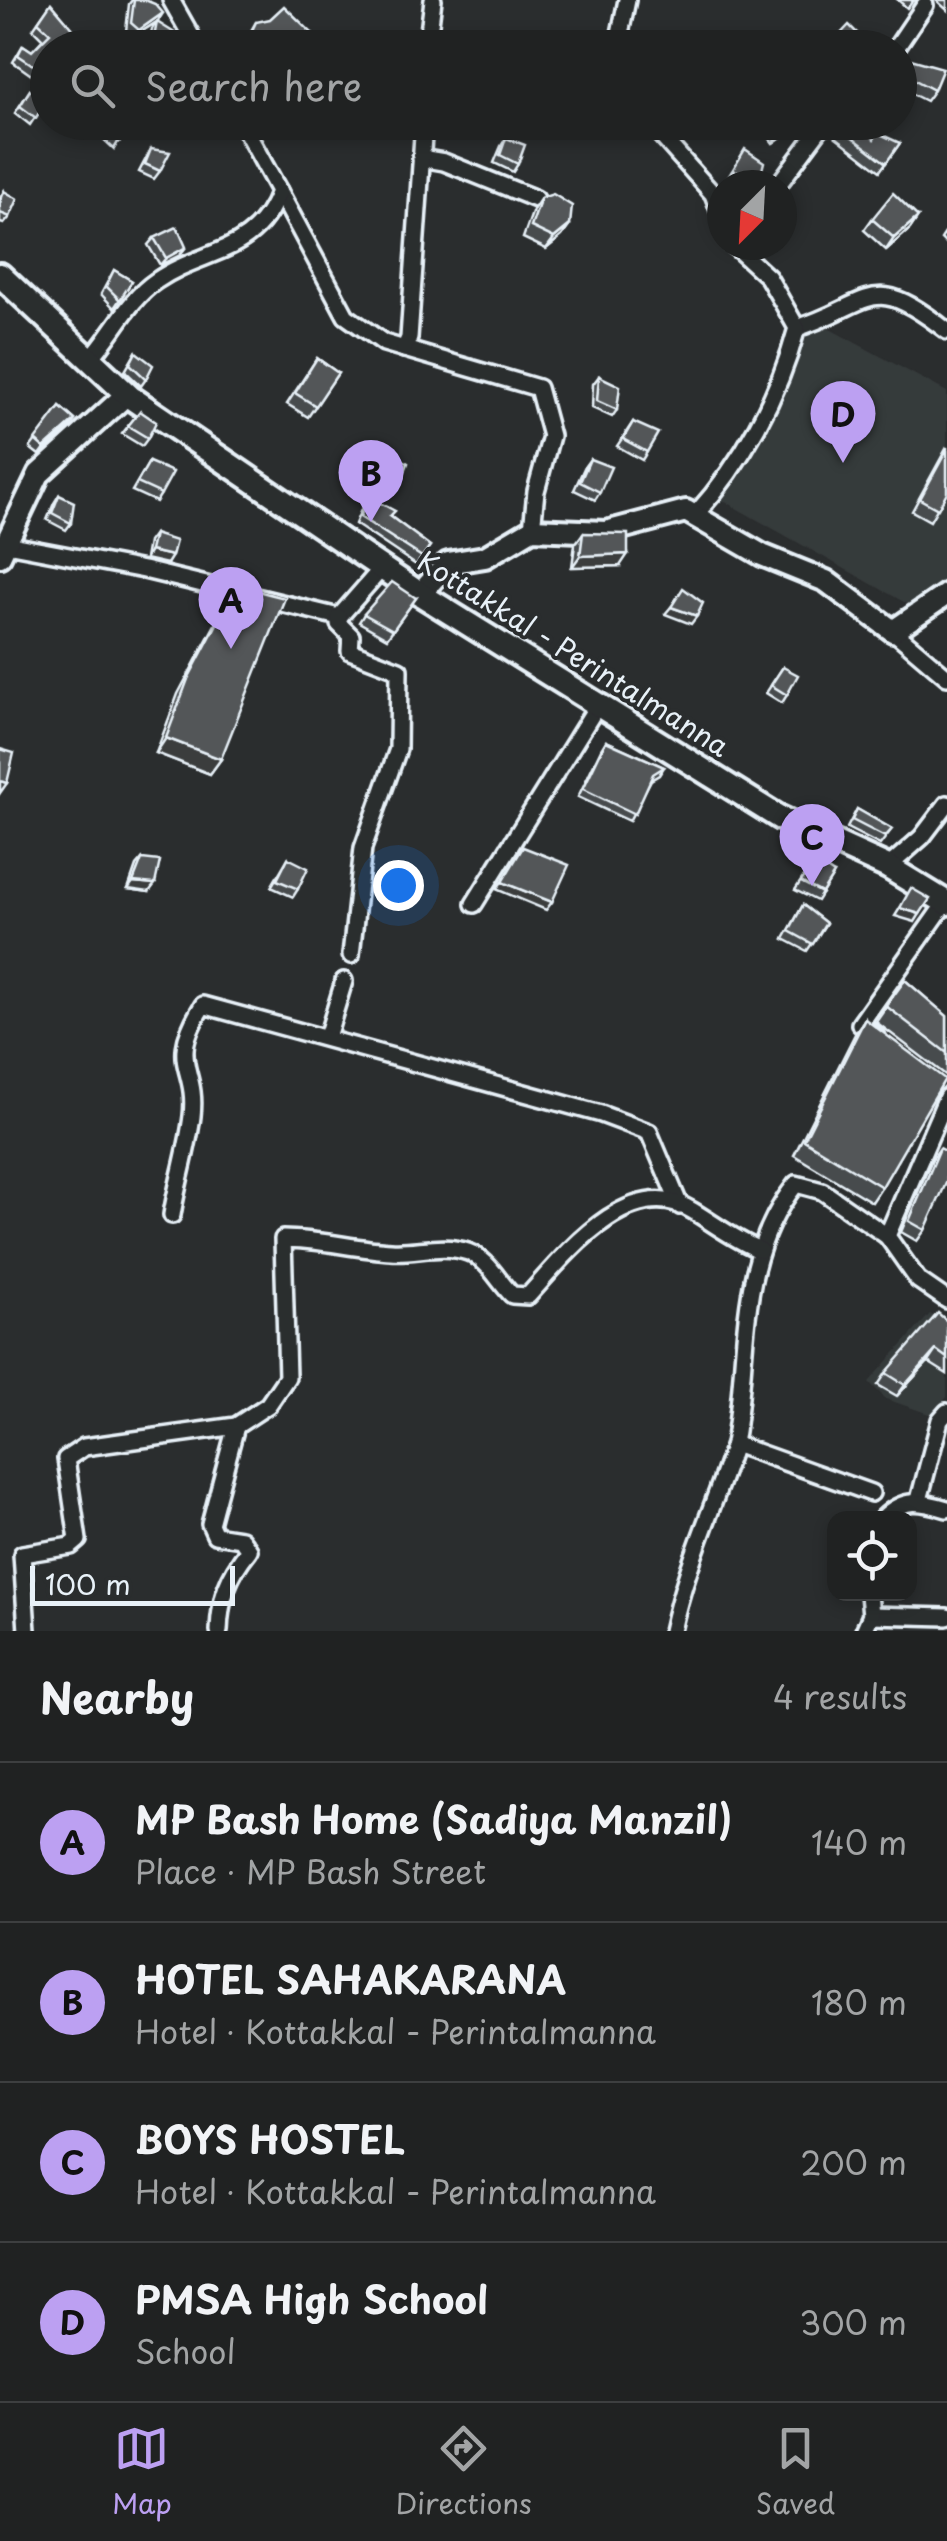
<!DOCTYPE html>
<meta charset="utf-8">
<style>
:root{--surface:#202222;--page:#282a2a;--text:#f1f3f6;--muted:#a2a4a5;--line:#3d3f40;--accent:#bca0f2}
body{margin:0;font-family:"Playpen Sans",sans-serif;background:var(--page);color:var(--text)}
.controls{position:absolute;right:30px;bottom:30px;display:grid;overflow:hidden;border-radius:20px;box-shadow:0 5px 15px #0003}
.controls button{width:90px;height:90px;display:grid;place-items:center;padding:0;border:0;border-bottom:2px solid var(--line);background:var(--surface);color:var(--text);font:50px sans-serif}
.compass{position:absolute;left:707px;top:170px;width:90px;height:90px;border-radius:50%;background:var(--surface);box-shadow:0 5px 15px #0003;rotate:204deg}
.scale{position:absolute;left:30px;bottom:25px;width:205px;box-sizing:border-box;padding-left:10px;border:5px solid #e8f1f8;border-top:0;font-size:28px;line-height:35px;white-space:nowrap;color:#e8f1f8;-webkit-text-stroke:8px #2a2d2e;paint-order:stroke}
.you{position:absolute;left:398px;top:885px;width:35px;height:35px;margin:-25px;border:8px solid #fff;border-radius:50%;background:#1a73e8;box-shadow:0 0 0 15px #1a73e833}
.badge{display:grid;place-items:center;width:65px;height:65px;border-radius:50%;background:var(--accent);color:#111;font-size:32px;font-weight:700}
.pin{position:absolute;translate:-50% -82px;filter:drop-shadow(0 2px 5px #0008)}
.pin::after{content:'';position:absolute;top:52px;width:35px;height:30px;background:inherit;clip-path:polygon(0 0,100% 0,50% 100%)}
.list{margin:0;padding:0;list-style:none}
h2{display:flex;justify-content:space-between;align-items:center;height:130px;margin:0;padding:0 40px;font-size:42px}
h2 small{font-size:32px;font-weight:400;color:var(--muted)}
.list li{display:grid;grid-template-columns:65px 1fr auto;gap:30px;align-items:center;box-sizing:border-box;height:160px;padding:0 40px;border-top:2px solid var(--line)}
.list b{display:block;font-size:38px;white-space:nowrap}
.list p{margin:0;font-size:32px;white-space:nowrap;color:var(--muted)}
.list em{font-size:32px;font-style:normal;color:var(--muted)}
.icon{flex:none;width:55px;height:55px;fill:none;stroke:currentColor;stroke-width:2;stroke-linecap:round;stroke-linejoin:round}
.map{position:relative;flex:none;width:947px;height:1631px;overflow:hidden}
.search{position:absolute;background:var(--surface);box-shadow:0 5px 15px #0003;left:30px;right:30px;top:30px;height:110px;display:flex;align-items:center;gap:25px;box-sizing:border-box;padding:0 35px;border-radius:55px;color:var(--muted);font-size:38px}
.sheet{height:770px;background:var(--surface)}
nav{display:flex;justify-content:space-around;align-items:center;box-sizing:border-box;height:140px;border-top:2px solid var(--line);background:var(--surface);font-size:28px;color:var(--muted)}
nav a{display:grid;justify-items:center;gap:5px}
nav .on{color:var(--accent)}
.map>svg:first-child{display:block}
.built{fill:#363a3b}
.lines{fill:none;stroke-linecap:round;stroke-linejoin:round}
.minor-casing{stroke:#e8f1f8;stroke-width:22}
.tertiary-casing{stroke:#e8f1f8;stroke-width:28}
.secondary-casing{stroke:#e8f1f8;stroke-width:30}
.minor{stroke:#2a2d2e;stroke-width:15}
.tertiary{stroke:#2a2d2e;stroke-width:20}
.secondary{stroke:#2a2d2e;stroke-width:22}
.wall{fill:#474b4d;stroke:#e8f1f8;stroke-width:2.5}
.shaded-wall{fill:#3a3d3e;stroke:#e8f1f8;stroke-width:2.5}
.building{fill:#535759;stroke:#e8f1f8;stroke-width:2.5}
.labels{text-anchor:middle;stroke-width:8;stroke-linejoin:round;paint-order:stroke}
.street-label{font-size:28px;fill:#e8f1f8;stroke:#2a2d2e}
</style>
<div class="map">
<svg width="947" height="1631" viewBox="0 0 947 1631">
<rect width="100%" height="100%" fill="#2a2d2e"/>
<filter id="ink" filterUnits="userSpaceOnUse"><feTurbulence type="fractalNoise" baseFrequency=".01" numOctaves="2"/><feDisplacementMap in="SourceGraphic" scale="20" xChannelSelector="R" yChannelSelector="G"/><feConvolveMatrix kernelMatrix="1 2 1 2 8 2 1 2 1" color-interpolation-filters="sRGB"/></filter>
<g filter="url(#ink)">
<!-- built -->
<g class="built">
<polygon points="815,321 947,392 947,580 927,615 720,499"/>
<polygon points="930,1314 947,1323 947,1397 932,1415 886,1399 869,1382"/>
</g>
<g class="lines">
<defs>
<g id="minor">
<polyline points="171,0 198,48"/>
<polyline points="427,48 433,0"/>
<polyline points="617,48 627,0"/>
<polyline points="896,48 925,5"/>
<polyline points="649,122 713,194 722,218"/>
<polyline points="421,158 444,162 536,199"/>
<polyline points="778,185 825,122"/>
<polyline points="279,191 346,316 384,343 538,388 551,436 536,491 532,529"/>
<path d="M797,328C874,303 870,270 947,331"/>
<polyline points="404,349 409,338 424,122"/>
<path d="M90,359C113,334 128,300 156,281C203,248 256,256 279,191L241,122"/>
<path d="M695,515C742,463 779,396 797,328L768,277L733,245"/>
<polyline points="6,544 144,570 339,617 382,568"/>
<polyline points="339,617 339,624 351,636 350,651 399,670 398,749 363,848 351,955"/>
<polyline points="893,631 947,677"/>
<polyline points="888,867 922,837 947,804"/>
<polyline points="474,904 599,703"/>
<polyline points="327,1037 344,981"/>
<polyline points="877,1037 860,1024 946,902"/>
<polyline points="947,1097 887,1236 918,1280 947,1300"/>
<path d="M172,1215C177,1183 188,1149 192,1116C198,1065 166,1065 203,1005L601,1114L649,1132L680,1206"/>
<path d="M734,1444C750,1354 735,1260 796,1184L822,1191L887,1236"/>
<polyline points="919,1500 940,1420 947,1412"/>
<path d="M883,1518C904,1497 920,1501 947,1509"/>
<polyline points="871,1615 947,1617"/>
<path d="M27,1631L22,1554L71,1546L78,1540L66,1459L84,1447L236,1426L268,1405L287,1377L283,1239C320,1239 354,1249 391,1251C416,1253 442,1243 468,1252C488,1259 498,1281 512,1295L528,1296C565,1255 630,1171 693,1211C716,1225 735,1240 760,1250"/>
<path d="M219,1631C220,1598 228,1576 249,1550L241,1539L215,1535L210,1524L236,1426"/>
<path d="M672,1631C686,1565 714,1507 734,1444L871,1493"/>
<polyline points="864,1631 871,1615 869,1594"/>
</g>
<g id="tertiary">
<polyline points="0,556 39,474 127,394"/>
<polyline points="420,594 448,563 485,557 532,529 606,532 686,511 762,555 826,581 893,631 947,594"/>
</g>
<polyline id="secondary" points="0,275 130,397 420,594 780,818 888,867 947,903"/>
</defs>
<!-- minor casing -->
<use href="#minor" class="minor-casing"/>
<!-- tertiary casing -->
<use href="#tertiary" class="tertiary-casing"/>
<!-- secondary casing -->
<use href="#secondary" class="secondary-casing"/>
<!-- minor -->
<use href="#minor" class="minor"/>
<!-- tertiary -->
<use href="#tertiary" class="tertiary"/>
<!-- secondary -->
<use href="#secondary" class="secondary"/>
</g>
<!-- wall -->
<g class="wall">
<polygon points="132,0 145,0 158,21 133,37 126,31 129,4"/>
<polygon points="898,0 914,0 907,8"/>
<polygon points="936,0 947,0 947,10"/>
<polygon points="51,3 74,30 59,48 48,48 48,66 37,79 13,62 23,45 32,51 43,39 33,29"/>
<polygon points="157,22 173,48 148,48 152,29"/>
<polygon points="256,22 312,33 300,48 241,48"/>
<polygon points="900,56 934,90 926,101 900,88"/>
<polygon points="30,90 47,99 30,125 15,113"/>
<polygon points="106,122 130,122 114,149 101,137"/>
<polygon points="548,122 576,122 570,134 548,136"/>
<polygon points="764,122 795,123 789,131 773,143 761,127"/>
<polygon points="839,122 858,122 874,139 900,143 880,171 832,134"/>
<polygon points="506,138 518,164 513,172 494,163 501,146"/>
<polygon points="151,149 160,171 154,179 139,172"/>
<polygon points="4,191 10,217 4,224 0,223 0,198"/>
<polygon points="541,198 570,225 562,236 546,249 523,238 533,210"/>
<polygon points="918,217 910,229 886,250 864,230 872,219"/>
<polygon points="947,230 947,245 941,239"/>
<polygon points="154,238 180,255 160,265 148,245"/>
<polygon points="114,270 132,281 114,308 101,294"/>
<polygon points="136,352 146,379 141,386 125,371"/>
<polygon points="317,358 338,373 308,417 287,404"/>
<polygon points="599,376 617,410 612,417 592,408 593,384"/>
<polygon points="60,407 75,420 69,428 39,455 30,448"/>
<polygon points="140,411 148,438 142,446 122,434"/>
<polygon points="633,422 647,452 642,460 617,446"/>
<polygon points="947,447 947,492 930,521 912,511"/>
<polygon points="391,452 400,485 395,492 376,485 385,460"/>
<polygon points="590,459 600,492 595,500 574,490 585,466"/>
<polygon points="149,462 161,494 156,502 132,491"/>
<polygon points="59,495 71,523 66,530 47,520 54,503"/>
<polygon points="369,497 391,517 430,546 416,565 355,524 363,505"/>
<polygon points="583,533 620,566 572,567 575,544"/>
<polygon points="154,534 167,564 145,559 148,542"/>
<polygon points="237,586 221,759 210,774 156,753 178,694 227,602"/>
<polygon points="416,598 387,638 359,622 364,614"/>
<polygon points="783,667 787,695 782,703 766,693"/>
<polygon points="606,741 664,767 659,775 651,780 629,821 578,797 601,749"/>
<polygon points="857,809 892,829 880,845 847,828"/>
<polygon points="288,858 298,889 293,897 271,887"/>
<polygon points="142,859 149,892 128,889 136,866"/>
<polygon points="808,870 834,874 817,901 795,890"/>
<polygon points="803,905 826,923 807,951 784,939"/>
<polygon points="905,980 947,1016 947,1076 876,1022"/>
<polygon points="865,1019 882,1187 872,1202 794,1155 855,1034"/>
<polygon points="940,1148 925,1230 917,1241 901,1232 932,1159"/>
<polygon points="947,1321 947,1374 928,1362 897,1396 878,1385 886,1373"/>
</g>
<!-- shaded-wall -->
<g class="shaded-wall">
<polygon points="163,13 158,21 133,37 139,30"/>
<polygon points="795,123 789,131 773,143 778,135"/>
<polygon points="575,126 570,134 548,136 553,128"/>
<polygon points="732,171 761,174 756,182 727,178"/>
<polygon points="918,217 910,229 886,250 894,238"/>
<polygon points="570,225 562,236 546,249 554,238"/>
<polygon points="186,247 180,255 160,265 166,258"/>
<polygon points="75,420 69,428 39,455 44,448"/>
<polygon points="381,477 400,485 395,492 376,485"/>
<polygon points="150,551 172,556 167,564 145,559"/>
<polygon points="628,554 620,566 572,567 580,556"/>
<polygon points="671,607 697,616 691,624 665,614"/>
<polygon points="166,738 221,759 210,774 156,753"/>
<polygon points="0,781 7,783 0,793"/>
<polygon points="133,882 155,884 149,892 128,889"/>
<polygon points="502,882 552,902 546,910 496,889"/>
<polygon points="900,908 920,914 915,922 895,916"/>
<polygon points="936,1350 928,1362 897,1396 905,1385"/>
</g>
<!-- building -->
<g class="building">
<polygon points="134,0 145,0 155,4 163,13 139,30 131,23"/>
<polygon points="51,3 74,30 56,48 48,48 48,65 42,71 18,55 23,45 32,51 50,33 38,22"/>
<polygon points="284,6 312,33 296,48 251,48 247,41 256,22 270,19"/>
<polygon points="157,22 181,37 172,48 152,48"/>
<polygon points="849,25 869,45 866,48 838,48 833,42"/>
<polygon points="900,56 943,68 934,90 900,72"/>
<polygon points="30,90 47,99 36,118 20,106"/>
<polygon points="108,122 130,122 120,141 106,129"/>
<polygon points="553,122 576,122 575,126 553,128"/>
<polygon points="769,122 794,122 795,123 778,135"/>
<polygon points="840,122 858,122 874,139 878,133 900,143 886,163 838,126"/>
<polygon points="506,138 525,145 518,164 500,155"/>
<polygon points="151,149 170,152 160,171 145,164"/>
<polygon points="745,149 764,162 761,174 732,171"/>
<polygon points="4,191 18,199 10,217 0,213 0,203"/>
<polygon points="893,193 918,217 894,238 872,219"/>
<polygon points="553,194 572,206 570,225 554,238 531,227 541,198"/>
<polygon points="177,227 186,247 166,258 154,238"/>
<polygon points="114,270 132,281 120,300 106,286"/>
<polygon points="136,352 153,365 146,379 130,364"/>
<polygon points="317,358 338,373 316,406 295,393"/>
<polygon points="599,376 620,386 617,410 597,401"/>
<polygon points="60,407 75,420 44,448 35,440"/>
<polygon points="140,411 156,422 148,438 128,426"/>
<polygon points="633,422 658,433 647,452 623,439"/>
<polygon points="947,450 947,492 938,509 920,499"/>
<polygon points="391,452 408,463 400,485 381,477"/>
<polygon points="590,459 611,467 600,492 580,482"/>
<polygon points="149,462 173,472 161,494 137,483"/>
<polygon points="59,495 74,502 71,523 52,513"/>
<polygon points="369,497 395,511 390,516 430,546 422,557 360,517"/>
<polygon points="583,533 628,534 628,554 580,556"/>
<polygon points="154,534 176,541 172,556 150,551"/>
<polygon points="392,582 416,598 393,630 364,614"/>
<polygon points="237,586 285,598 221,759 166,738 188,679"/>
<polygon points="683,588 703,603 697,616 671,607"/>
<polygon points="783,667 798,675 787,695 771,685"/>
<polygon points="606,741 664,767 653,774 635,814 583,789"/>
<polygon points="0,749 14,753 7,783 0,781"/>
<polygon points="857,809 892,829 885,837 852,820"/>
<polygon points="523,847 569,865 552,902 502,882"/>
<polygon points="288,858 308,868 298,889 277,880"/>
<polygon points="142,859 160,861 155,884 133,882"/>
<polygon points="819,864 834,874 822,893 801,882 808,870"/>
<polygon points="911,888 930,899 920,914 900,908"/>
<polygon points="803,905 826,923 813,944 789,931"/>
<polygon points="905,980 947,1016 947,1053 886,1006"/>
<polygon points="865,1019 945,1079 882,1187 804,1140"/>
<polygon points="940,1148 947,1152 947,1181 925,1230 909,1221"/>
<polygon points="938,1313 947,1321 947,1358 936,1350 905,1385 886,1373"/>
</g>
</g>
<g class="labels">
<!-- street labels -->
<g class="street-label">
<text transform="translate(573 654) rotate(32)" y="10">Kottakkal - Perintalmanna</text>
</g>
</g>
</svg>
<div class="controls">
<button><svg class="icon" aria-label="locate" viewBox="0 0 24 24"><circle cx="12" cy="12" r="6"/><path d="M12 2v4M12 18v4M2 12h4M18 12h4"/></svg></button>
</div>
<svg class="compass" viewBox="-18 -18 36 36"><path d="M0-13l5 13h-10z" fill="#e53935"/><path d="M0 13l5-13h-10z" fill="#a2a4a5"/></svg>
<div class="scale">100 m</div>
<div class="you"></div>
<div class="pin badge" style="left:231px;top:649px">A</div>
<div class="pin badge" style="left:371px;top:522px">B</div>
<div class="pin badge" style="left:812px;top:886px">C</div>
<div class="pin badge" style="left:843px;top:463px">D</div>
<div class="search"><svg class="icon" aria-label="search" viewBox="0 0 24 24"><circle cx="10" cy="10" r="6"/><path d="M15 15l6 6"/></svg>Search here</div>
</div>
<section class="sheet">
<h2>Nearby<small>4 results</small></h2>
<ul class="list">
<li><span class="badge">A</span><div><b>MP Bash Home (Sadiya Manzil)</b><p>Place · MP Bash Street</p></div><em>140 m</em></li>
<li><span class="badge">B</span><div><b>HOTEL SAHAKARANA</b><p>Hotel · Kottakkal - Perintalmanna</p></div><em>180 m</em></li>
<li><span class="badge">C</span><div><b>BOYS HOSTEL</b><p>Hotel · Kottakkal - Perintalmanna</p></div><em>200 m</em></li>
<li><span class="badge">D</span><div><b>PMSA High School</b><p>School</p></div><em>300 m</em></li>
</ul>
</section>
<nav>
<a class="on"><svg class="icon" aria-label="map" viewBox="0 0 24 24"><path d="M3 6l6-2 6 2 6-2v14l-6 2-6-2-6 2zM9 4v14M15 6v14"/></svg>Map</a>
<a><svg class="icon" aria-label="directions" viewBox="0 0 24 24"><path d="M12 3l9 9-9 9-9-9zM9 14v-3h6M13 9l2 2-2 2"/></svg>Directions</a>
<a><svg class="icon" aria-label="saved" viewBox="0 0 24 24"><path d="M7 4h10v16l-5-4-5 4z"/></svg>Saved</a>
</nav>
